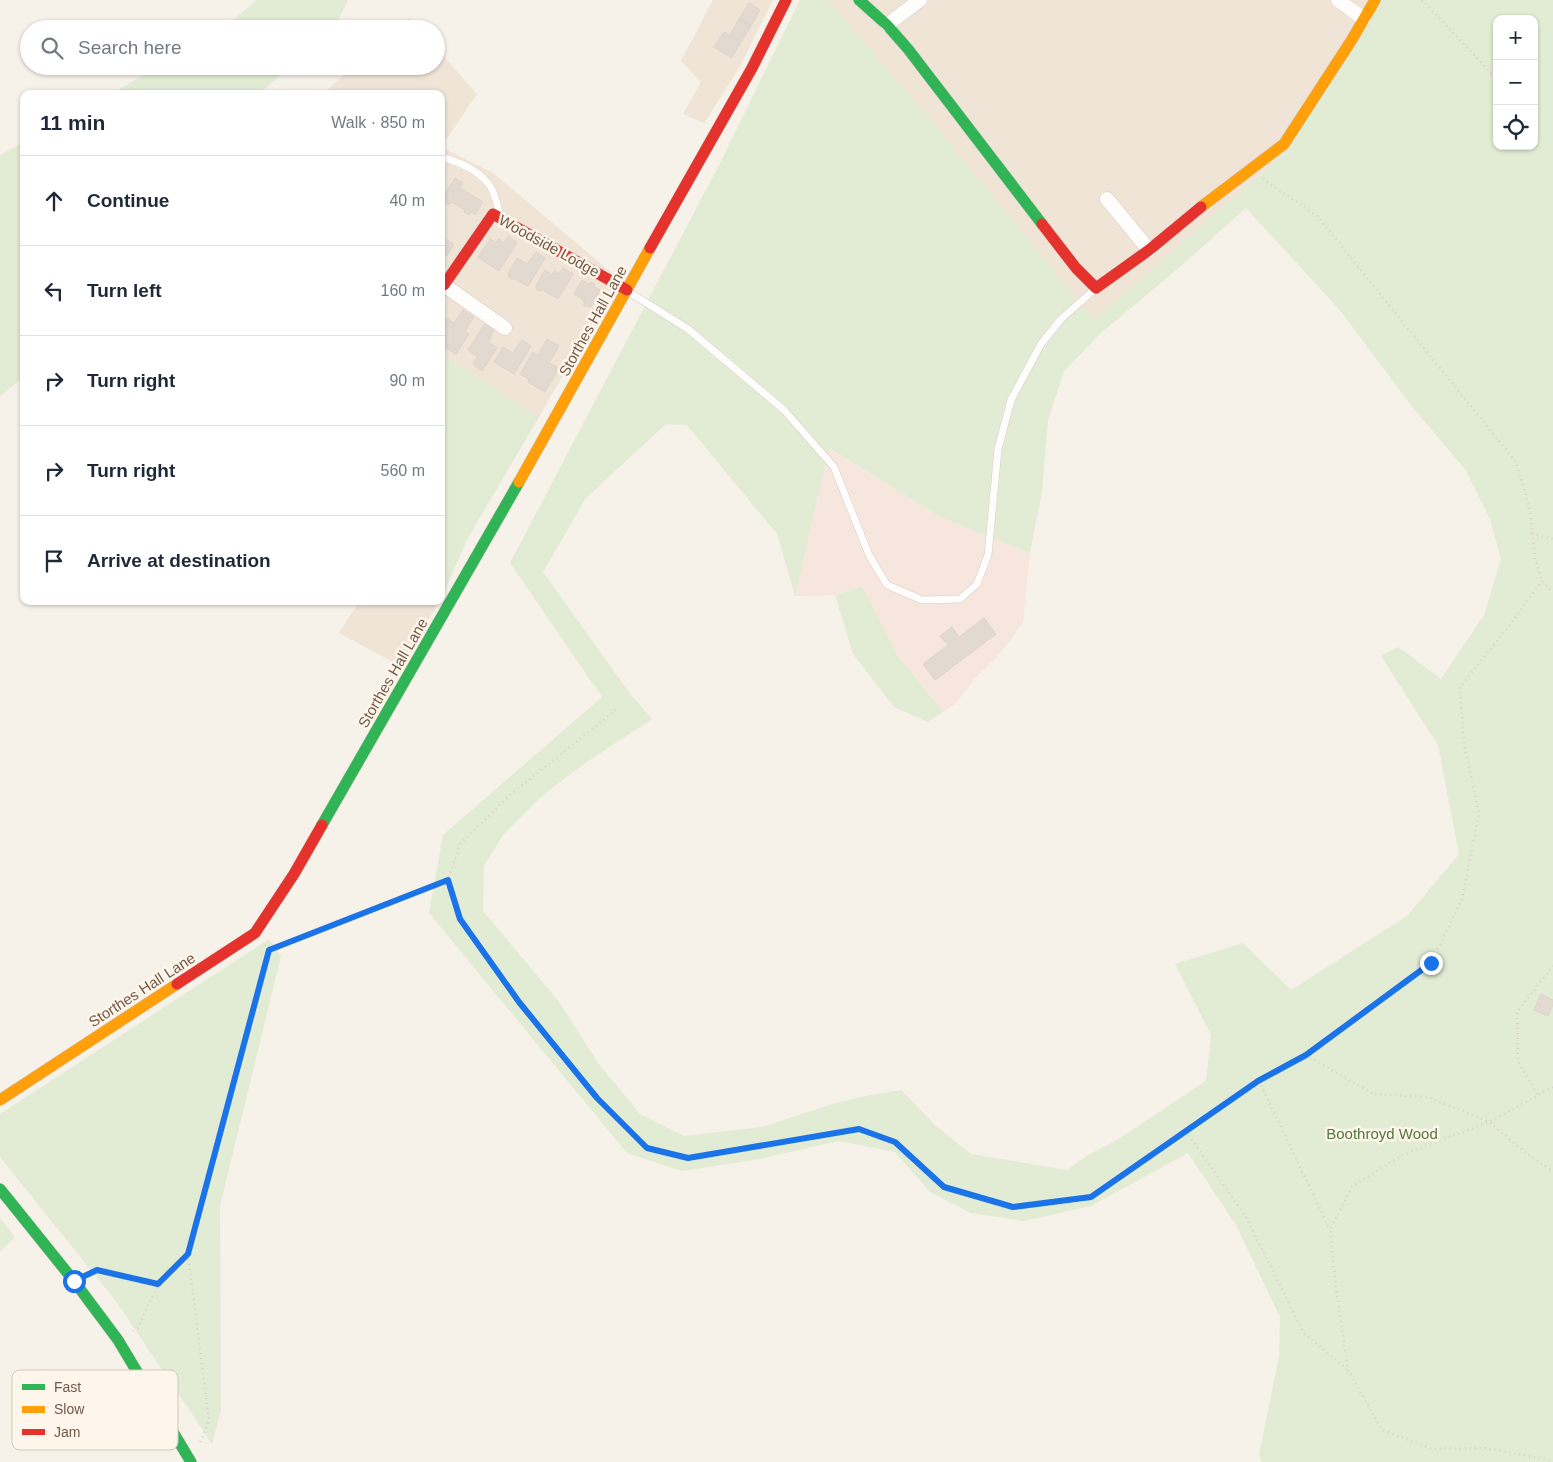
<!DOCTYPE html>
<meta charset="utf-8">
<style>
:root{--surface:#fff;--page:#f2f2f3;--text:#1f2937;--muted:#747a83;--line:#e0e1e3}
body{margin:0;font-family:Helvetica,sans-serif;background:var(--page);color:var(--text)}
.controls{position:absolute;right:15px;top:15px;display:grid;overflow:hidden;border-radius:10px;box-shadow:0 1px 4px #0004}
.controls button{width:45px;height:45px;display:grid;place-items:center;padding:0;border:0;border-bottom:1px solid var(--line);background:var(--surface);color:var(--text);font:25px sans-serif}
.stop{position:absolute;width:15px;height:15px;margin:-11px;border:4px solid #1a73e8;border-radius:50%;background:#fff}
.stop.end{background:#1a73e8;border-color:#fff;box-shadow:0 1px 5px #0008}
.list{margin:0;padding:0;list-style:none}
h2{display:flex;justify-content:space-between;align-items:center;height:65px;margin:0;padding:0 20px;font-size:21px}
h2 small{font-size:16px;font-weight:400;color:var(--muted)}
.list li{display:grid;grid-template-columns:32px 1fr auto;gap:15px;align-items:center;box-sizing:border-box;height:90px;padding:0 20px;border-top:1px solid var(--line)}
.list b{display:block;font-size:19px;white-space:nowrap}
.list em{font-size:16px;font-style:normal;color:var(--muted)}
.icon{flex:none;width:28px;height:28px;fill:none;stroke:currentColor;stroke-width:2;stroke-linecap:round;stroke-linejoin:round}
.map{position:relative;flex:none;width:1553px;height:1462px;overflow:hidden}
.search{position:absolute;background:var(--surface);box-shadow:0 1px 4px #0004;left:20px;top:20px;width:425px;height:55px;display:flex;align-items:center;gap:12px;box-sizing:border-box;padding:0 18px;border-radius:28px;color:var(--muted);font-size:19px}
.panel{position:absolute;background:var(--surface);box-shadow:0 1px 4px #0004;left:20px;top:90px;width:425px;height:515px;border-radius:10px}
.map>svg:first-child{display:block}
.residential{fill:#efe4d6}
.commercial{fill:#f6e6dd}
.green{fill:#e2ecd4;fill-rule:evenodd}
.building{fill:#e2d9d1;stroke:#dfd4cb}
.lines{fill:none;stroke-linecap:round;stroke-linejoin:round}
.lane-casing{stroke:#d5cec8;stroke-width:8}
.street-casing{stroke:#d5cec8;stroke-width:15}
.fast-casing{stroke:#d5cdc6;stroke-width:12}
.slow-casing{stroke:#d5cdc6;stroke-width:12}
.jam-casing{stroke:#d5cdc6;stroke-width:12}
.path{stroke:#d7d0ca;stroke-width:2.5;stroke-dasharray:1 4;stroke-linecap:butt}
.lane{stroke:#fefdfc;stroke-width:7}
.street{stroke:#fefdfc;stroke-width:14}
.fast{stroke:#30b455;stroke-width:11}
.slow{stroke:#ff9f0a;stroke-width:11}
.jam{stroke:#e5322d;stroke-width:11}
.route{stroke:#1a73e8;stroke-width:6}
.labels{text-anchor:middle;stroke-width:5;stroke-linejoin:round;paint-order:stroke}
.street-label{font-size:15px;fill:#73594a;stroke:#fef6ea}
.park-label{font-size:15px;fill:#537842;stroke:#fef6ea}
.key{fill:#fef6ea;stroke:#d4c7ba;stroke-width:1}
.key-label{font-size:14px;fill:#73594a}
</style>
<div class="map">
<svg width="1553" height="1462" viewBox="0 0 1553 1462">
<rect width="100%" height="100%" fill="#f6f1e9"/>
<!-- residential -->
<g class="residential">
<polygon points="713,0 773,0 739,68 704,123 683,114 701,82 681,61"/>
<polygon points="828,0 1379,0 1290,148 1094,321 924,112"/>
<polygon points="409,18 419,29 396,29"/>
<polygon points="436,48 477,94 441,147 441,94 323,94 354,66 436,66"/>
<polygon points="441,147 493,173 618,278 539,417 441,354"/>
<polygon points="360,601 435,601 439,603 399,665 339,633"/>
</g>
<!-- commercial -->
<polygon class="commercial" points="828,448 942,518 1030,553 1023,623 996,658 977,676 955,704 943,712 898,656 862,586 835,595 795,596"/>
<!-- green -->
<g class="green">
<polygon points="257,0 348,0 334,29 223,29"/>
<path d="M800,0H828L924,112L1094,320L1290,148L1376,0H1553V1462H1262L1259,1455L1279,1357L1280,1317L1236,1225L1188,1153L1091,1206L1024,1221L971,1213L930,1192L895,1152L839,1141L754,1160L682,1171L627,1153L429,913L443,835L602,697L510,563L719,165ZM1497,19H1534V146H1497ZM1246,208L1339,309L1413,408L1465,469L1490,519L1501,559L1484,615L1441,679L1398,647L1381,656L1438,745L1459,854L1407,916L1291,990L1243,943L1175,964L1211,1035L1206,1081L1119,1139L1088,1155L1067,1170L971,1154L937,1127L901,1090L865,1096L833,1104L762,1127L684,1136L640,1114L598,1063L560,1003L483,911L484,866L503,835L541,797L581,766L652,719L631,695L543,572L586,498L666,424L687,425L777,534L795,596L829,448L942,518L1030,553L1042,491L1048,420L1064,371L1101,333L1181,266Z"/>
<polygon points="160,66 291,66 259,94 111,94"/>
<polygon points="24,142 24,377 0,396 0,155"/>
<polygon points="441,354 539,417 468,538 441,599"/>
<polygon points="862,586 898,656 943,712 928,722 894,707 853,654 835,595"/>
<polygon points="269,939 281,956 220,1206 221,1410 212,1444 118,1304 0,1157 0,1114"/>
<polygon points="0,1218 15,1237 0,1252"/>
</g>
<!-- building -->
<g class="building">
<polygon points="749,3 760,10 751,26 739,19"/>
<polygon points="739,19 751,26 741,42 730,35"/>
<polygon points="724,32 741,42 732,58 714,47"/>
<polygon points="455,178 463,183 460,188 483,202 475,215 471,212 469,215 464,212 465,210 452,202 450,204 443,203 442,199"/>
<polygon points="508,236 517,243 499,271 478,257 490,239 496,243 499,239 504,243"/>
<polygon points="441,237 454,244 447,256 441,252"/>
<polygon points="536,252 545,258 528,286 515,279 511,279 509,277 508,274 517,258 527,264"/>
<polygon points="563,268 573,274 558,299 543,290 539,291 536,289 536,286 545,270 552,275 554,271 559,274"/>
<polygon points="582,280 589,284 591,282 595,284 594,287 600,290 591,307 584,306 584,300 574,294"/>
<polygon points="463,310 474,317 465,331 469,334 456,354 441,345 441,328 447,319 454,323"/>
<polygon points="486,322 495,328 488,342 497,348 482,371 473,364 478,357 468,350"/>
<polygon points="547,339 559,346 549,363 559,368 545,392 528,382 529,379 520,374 533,352 538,355"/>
<polygon points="522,340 531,346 514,374 494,362 503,347 513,353"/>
<polygon points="984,618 996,634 935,680 923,664 948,645 940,636 952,627 959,637"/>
<polygon points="1541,994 1553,1000 1553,1005 1548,1016 1534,1010"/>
</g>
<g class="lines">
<defs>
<g id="lane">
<path d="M441,157C456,161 475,169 486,181C494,189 497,202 499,213"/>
<polyline points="629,292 688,329 784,410 834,467 869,555 887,585 922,600 960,599 977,584 988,555 998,449 1011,400 1041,344 1061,319 1095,289"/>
</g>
<g id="street">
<polyline points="1338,0 1364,19"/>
<polyline points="887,25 920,0"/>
<polyline points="1107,199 1149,250"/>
<polyline points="441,283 505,328"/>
</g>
<g id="fast">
<polyline points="859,0 887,25 908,49 1042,224"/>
<polyline points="322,825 519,482"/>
<polyline points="0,1189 74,1281 118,1340 191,1462"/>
</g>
<g id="slow">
<polyline points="1201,207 1284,144 1351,41 1375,0"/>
<polyline points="519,482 650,248"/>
<polyline points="0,1100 177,984"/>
</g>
<g id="jam">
<polyline points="1042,224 1076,268 1096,288 1149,250 1201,207"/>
<polyline points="650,248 752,68 786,0"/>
<polyline points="444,285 493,214 627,290"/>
<polyline points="177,984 255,933 294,874 322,825"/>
</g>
</defs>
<!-- lane casing -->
<use href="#lane" class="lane-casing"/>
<!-- street casing -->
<use href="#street" class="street-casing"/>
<!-- fast casing -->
<use href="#fast" class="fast-casing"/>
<!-- slow casing -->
<use href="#slow" class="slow-casing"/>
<!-- jam casing -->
<use href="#jam" class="jam-casing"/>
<!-- path -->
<g class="path">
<polyline points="1422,0 1495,77"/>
<polyline points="1263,179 1317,216 1516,462 1530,510 1535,558 1542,581 1553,592"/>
<polyline points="1532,534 1553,539"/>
<polyline points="616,710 510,795 460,844 448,880 460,919 519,1002 597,1098 647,1148 688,1158 859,1129 895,1142 944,1187 1013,1207 1091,1197 1259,1081 1306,1055 1431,963 1462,899 1479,813 1464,745 1460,687 1506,630 1542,581"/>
<polyline points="265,945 269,950 448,880"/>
<polyline points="1306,1055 1373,1094 1428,1097 1489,1122 1531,1157 1553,1171"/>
<polyline points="1259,1081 1330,1230"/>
<polyline points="1553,1087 1489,1122 1402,1155 1352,1187 1330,1230 1336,1288 1348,1370 1382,1430 1433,1449 1486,1448 1553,1461"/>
<polyline points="1537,1094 1518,1061 1517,1012 1553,966"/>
<polyline points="1186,1131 1246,1217 1303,1332 1347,1369"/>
<polyline points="188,1254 209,1420 201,1441 199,1443"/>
<polyline points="89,1274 97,1271 158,1284"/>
<polyline points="133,1331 138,1328 158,1284 188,1254 269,950"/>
</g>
<!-- lane -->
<use href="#lane" class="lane"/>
<!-- street -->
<use href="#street" class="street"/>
<!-- fast -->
<use href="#fast" class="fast"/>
<!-- slow -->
<use href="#slow" class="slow"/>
<!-- jam -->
<use href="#jam" class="jam"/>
</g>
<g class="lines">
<!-- route -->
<polyline class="route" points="74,1281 97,1270 158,1284 188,1254 269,950 448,880 460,919 519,1002 597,1098 647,1148 688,1158 859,1129 895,1142 944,1187 1013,1207 1091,1197 1258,1081 1306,1055 1431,963"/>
</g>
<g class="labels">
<!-- street labels -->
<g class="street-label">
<text transform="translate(549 246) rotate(29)" y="5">Woodside Lodge</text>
<text transform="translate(593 321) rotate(-61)" y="5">Storthes Hall Lane</text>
<text transform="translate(393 673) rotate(-60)" y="5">Storthes Hall Lane</text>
<text transform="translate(142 990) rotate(-33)" y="5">Storthes Hall Lane</text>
</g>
<!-- park labels -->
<g class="park-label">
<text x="1382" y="1139">Boothroyd Wood</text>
</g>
</g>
<!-- legend -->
<rect x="12" y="1370" width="166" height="80" rx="8" class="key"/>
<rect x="22" y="1384" width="23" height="6" fill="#30b455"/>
<rect x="22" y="1406" width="23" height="7" fill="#ff9f0a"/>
<rect x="22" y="1429" width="23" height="6" fill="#e5322d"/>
<g class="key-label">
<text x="54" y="1392">Fast</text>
<text x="54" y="1414">Slow</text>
<text x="54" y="1437">Jam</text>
</g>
</svg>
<div class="controls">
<button>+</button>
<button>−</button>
<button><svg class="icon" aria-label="locate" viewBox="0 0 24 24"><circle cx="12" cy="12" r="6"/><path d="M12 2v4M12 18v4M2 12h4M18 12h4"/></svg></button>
</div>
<div class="stop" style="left:74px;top:1281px"></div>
<div class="stop end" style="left:1431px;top:963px"></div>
<div class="search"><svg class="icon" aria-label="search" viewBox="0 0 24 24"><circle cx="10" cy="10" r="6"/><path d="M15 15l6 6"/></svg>Search here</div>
<section class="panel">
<h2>11 min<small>Walk · 850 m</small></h2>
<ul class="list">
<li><svg class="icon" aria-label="ahead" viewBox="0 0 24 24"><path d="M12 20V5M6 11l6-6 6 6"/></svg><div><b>Continue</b></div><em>40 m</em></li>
<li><svg class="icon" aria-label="left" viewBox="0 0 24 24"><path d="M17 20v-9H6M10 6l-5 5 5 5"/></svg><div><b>Turn left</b></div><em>160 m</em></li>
<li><svg class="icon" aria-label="right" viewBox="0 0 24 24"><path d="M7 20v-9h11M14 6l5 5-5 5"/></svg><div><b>Turn right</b></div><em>90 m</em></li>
<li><svg class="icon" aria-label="right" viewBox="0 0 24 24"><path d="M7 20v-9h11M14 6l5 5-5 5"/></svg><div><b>Turn right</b></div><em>560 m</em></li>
<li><svg class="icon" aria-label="arrive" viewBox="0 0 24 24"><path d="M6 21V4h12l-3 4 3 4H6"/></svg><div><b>Arrive at destination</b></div></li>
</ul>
</section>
</div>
